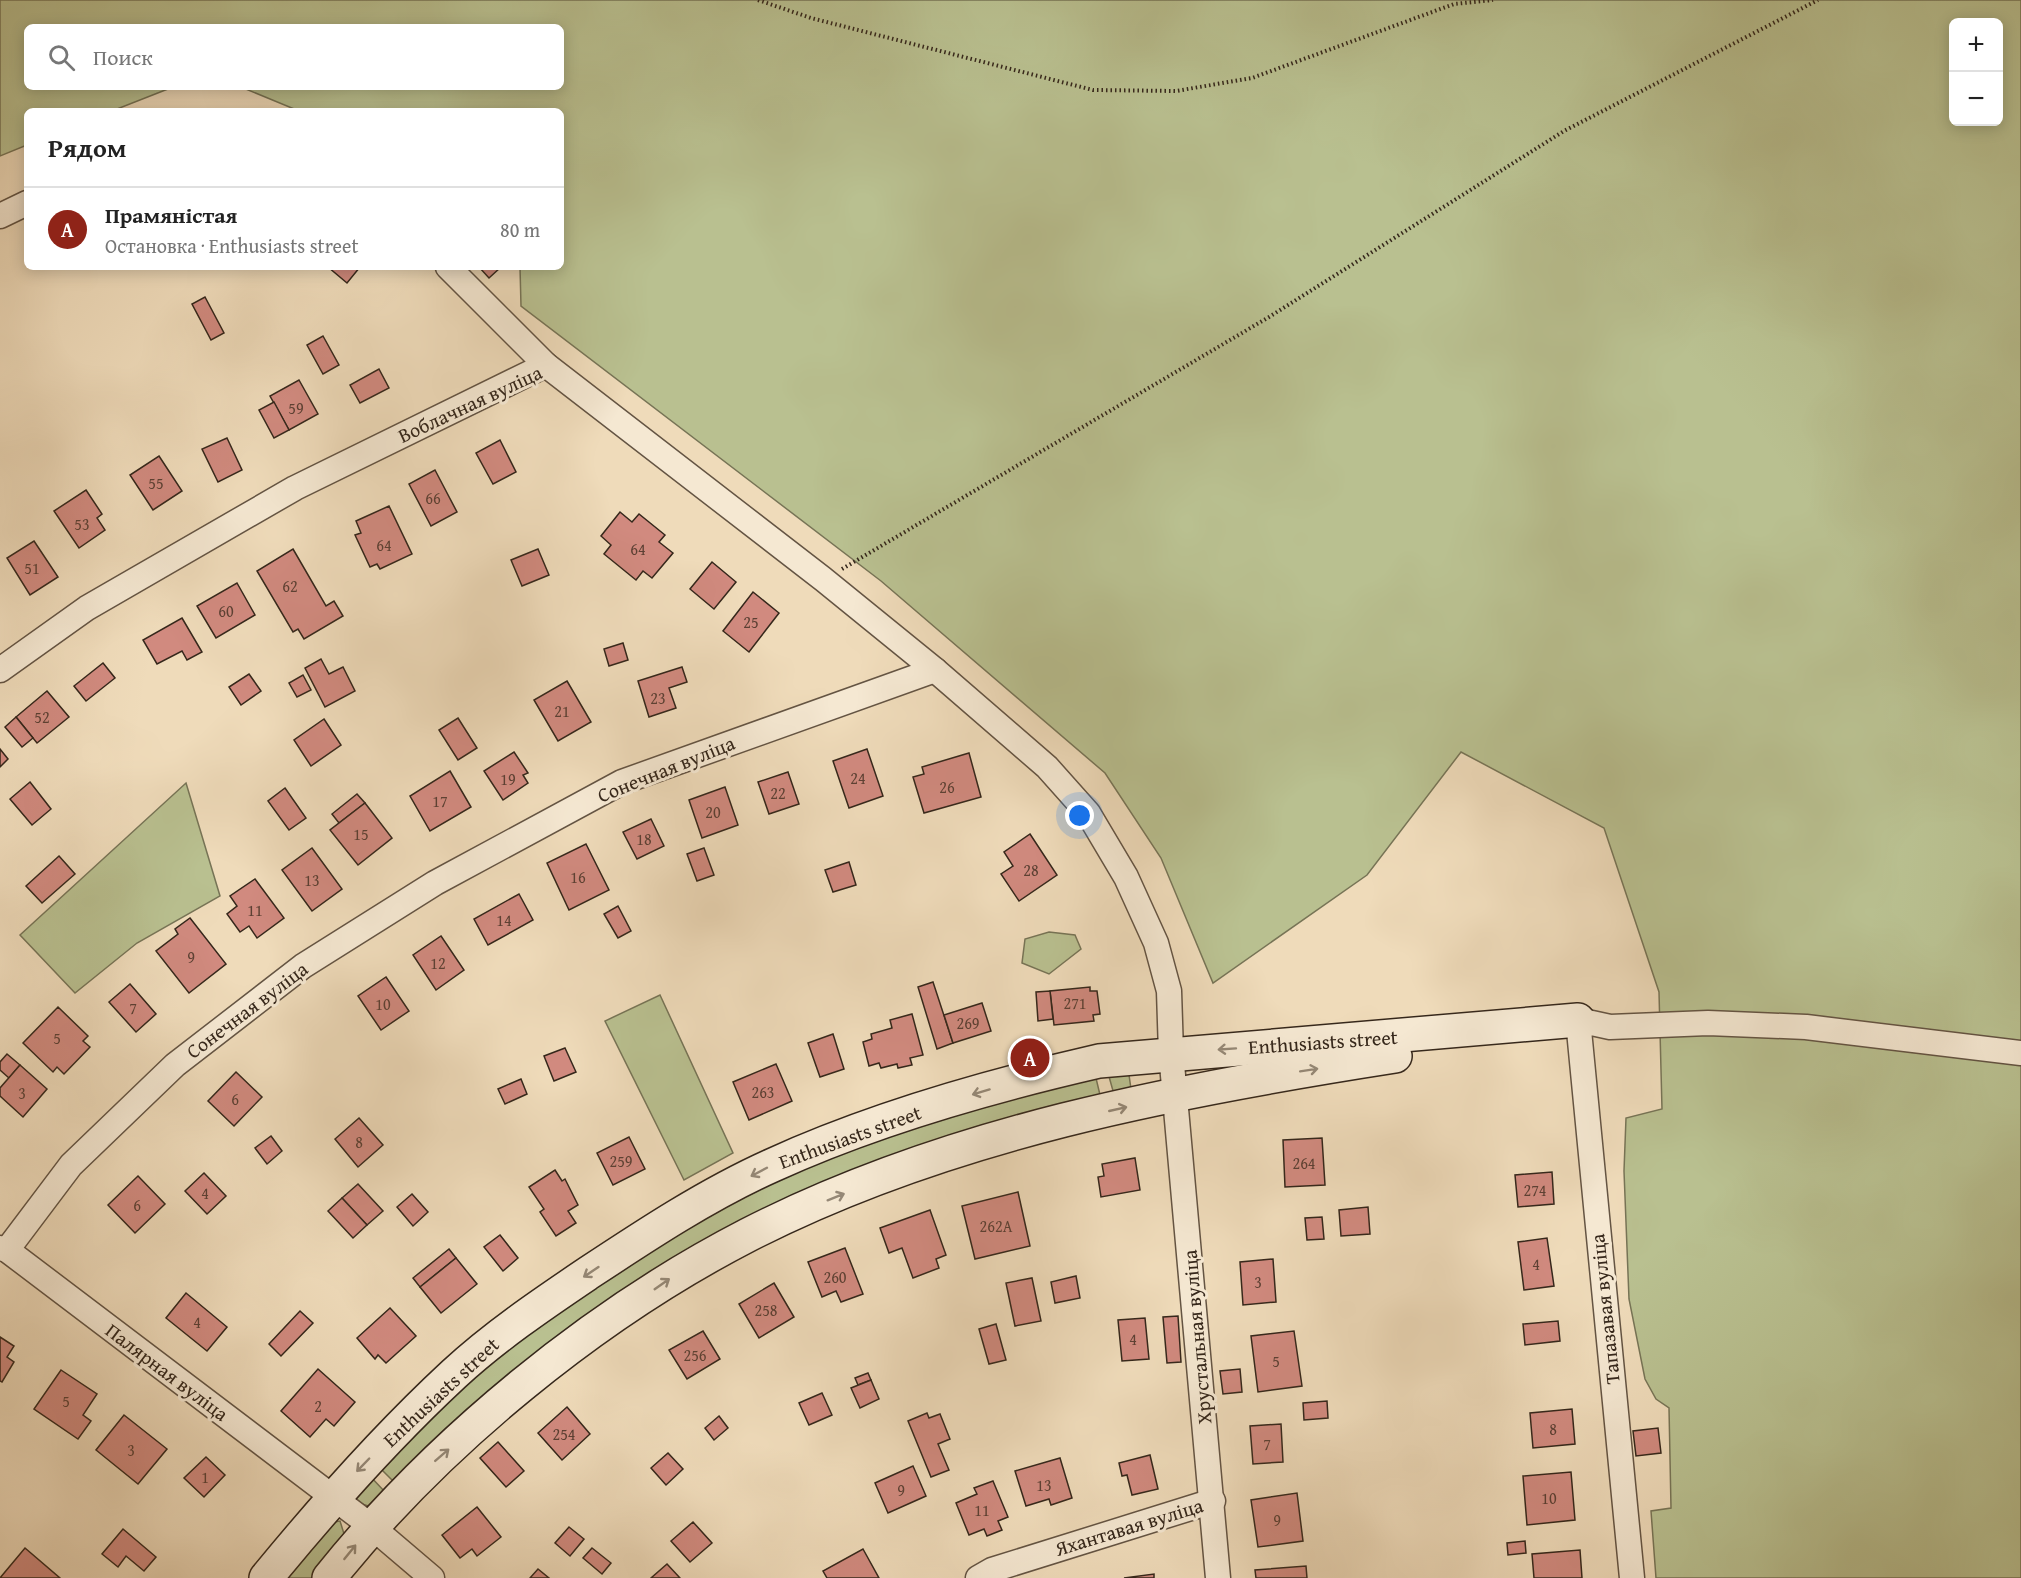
<!DOCTYPE html>
<html lang="ru">
<meta charset="utf-8">
<style>
:root{--surface:#fff;--page:#f6f6f6;--text:#222;--muted:#767676;--line:#e0e0e0;--accent:#8f2418}
body{margin:0;font-family:"Gentium Book Plus",serif;background:var(--page);color:var(--text)}
.controls{position:absolute;right:18px;top:18px;display:grid;overflow:hidden;border-radius:9px;box-shadow:0 3px 15px #0003}
.controls button{width:54px;height:54px;display:grid;place-items:center;padding:0;border:0;border-bottom:2px solid var(--line);background:var(--surface);color:var(--text);font:30px sans-serif}
.you{position:absolute;left:1080px;top:816px;width:21px;height:21px;margin:-15px;border:4px solid #fff;border-radius:50%;background:#1a73e8;box-shadow:0 0 0 9px #1a73e833}
.badge{display:grid;place-items:center;width:39px;height:39px;border-radius:50%;background:var(--accent);color:#fff;font-size:20px;font-weight:700}
.pin{position:absolute;translate:-50% -50%;border:3px solid #fff;box-shadow:0 2px 6px #0006}
.list{margin:0;padding:0;list-style:none}
h2{display:flex;justify-content:space-between;align-items:center;height:78px;margin:0;padding:0 24px;font-size:26px}
h2 small{font-size:20px;font-weight:400;color:var(--muted)}
.list li{display:grid;grid-template-columns:39px 1fr auto;gap:18px;align-items:center;box-sizing:border-box;height:84px;padding:0 24px;border-top:2px solid var(--line)}
.list b{display:block;font-size:22px;white-space:nowrap}
.list p{margin:0;font-size:20px;white-space:nowrap;color:var(--muted)}
.list em{font-size:20px;font-style:normal;color:var(--muted)}
.icon{flex:none;width:33px;height:33px;fill:none;stroke:currentColor;stroke-width:2;stroke-linecap:round;stroke-linejoin:round}
.map{position:relative;flex:none;width:2021px;height:1578px;overflow:hidden}
.search{position:absolute;background:var(--surface);box-shadow:0 3px 15px #0003;left:24px;top:24px;width:540px;height:66px;display:flex;align-items:center;gap:15px;box-sizing:border-box;padding:0 21px;border-radius:9px;color:var(--muted);font-size:22px}
.panel{position:absolute;background:var(--surface);box-shadow:0 3px 15px #0003;left:24px;top:108px;width:540px;height:162px;border-radius:9px}
.map>svg:first-child{display:block}
.green{fill:#b9c090;stroke:#777456;stroke-width:1.5;fill-rule:evenodd}
.building{fill:#d18a7f;stroke:#35271b;stroke-width:1.5}
.lines{fill:none;stroke-linecap:round;stroke-linejoin:round}
.street-casing{stroke:#645443;stroke-width:27}
.secondary-casing{stroke:#35271b;stroke-width:36}
.path{stroke:#35271b;stroke-width:4;stroke-dasharray:1.5 3;stroke-linecap:butt}
.street{stroke:#f5e8d2;stroke-width:24}
.secondary{stroke:#f5e8d2;stroke-width:33}
.oneway{stroke:#958876}
.labels{text-anchor:middle;stroke-width:6;stroke-linejoin:round;paint-order:stroke}
.number-label{font-size:16px;fill:#5c4034}
.street-label{font-size:20px;fill:#35271b;stroke:#f5e8d2}
</style>
<div class="map">
<svg width="2021" height="1578" viewBox="0 0 2021 1578">
<rect width="100%" height="100%" fill="#efdbba"/>
<filter id="stains"><feTurbulence type="fractalNoise" baseFrequency=".00333" numOctaves="4"/><feColorMatrix values="0 0 0 0 .2 0 0 0 0 .09 0 0 0 0 .02 0 0 0 .5 -.17"/></filter>
<radialGradient id="worn" r=".72"><stop offset=".6" stop-color="#630" stop-opacity="0"/><stop offset="1" stop-color="#630" stop-opacity=".3"/></radialGradient>
<!-- green -->
<g class="green">
<path d="M0,0H2021V1578H1656L1651,1511L1671,1508L1669,1408L1656,1399L1645,1379L1629,1299L1624,1171L1626,1118L1662,1109L1659,992L1604,828L1461,752L1367,875L1213,983L1161,858L1105,773L881,581L521,306L520,267H561V111H299L241,87H561V27H27V87H173L112,111H27V145L0,156ZM1954,22H1998V122H1954Z"/>
<polygon points="186,783 220,896 137,943 75,993 20,935"/>
<polygon points="1049,932 1075,935 1081,949 1049,974 1022,963 1025,939"/>
<polygon points="660,995 733,1153 684,1180 605,1021"/>
<polygon points="1108,1073 1129,1075 1131,1089 1115,1098"/>
<polygon points="1095,1074 1101,1099 913,1152 785,1199 660,1266 527,1360 395,1483 377,1465 509,1339 772,1176 895,1129"/>
<polygon points="370,1476 385,1492 372,1507 358,1503 354,1493"/>
<polygon points="340,1521 345,1537 312,1578 283,1578 328,1523"/>
</g>
<!-- building -->
<g class="building">
<polygon points="328,267 360,267 347,283"/>
<polygon points="479,267 501,267 489,278"/>
<polygon points="205,297 224,333 211,340 192,304"/>
<polygon points="323,336 339,365 323,374 307,345"/>
<polygon points="379,369 389,388 360,403 350,385"/>
<polygon points="299,380 318,414 289,430 270,396"/>
<polygon points="274,402 289,430 274,438 259,410"/>
<polygon points="227,438 242,470 218,482 202,449"/>
<polygon points="500,440 516,472 493,484 476,453"/>
<polygon points="159,456 182,491 153,510 130,475"/>
<polygon points="435,470 457,512 431,526 409,484"/>
<polygon points="86,490 102,514 97,518 105,530 79,548 54,511"/>
<polygon points="389,506 412,554 380,569 377,564 370,567 355,535 361,533 356,521"/>
<polygon points="620,512 632,522 639,514 665,535 659,542 673,553 652,578 643,571 636,580 604,554 611,545 601,536"/>
<polygon points="34,541 58,577 30,595 7,558"/>
<polygon points="293,549 326,606 334,601 343,616 304,639 298,629 293,632 257,571"/>
<polygon points="538,549 549,575 522,586 511,560"/>
<polygon points="712,562 736,582 714,609 690,589"/>
<polygon points="237,583 255,615 216,638 197,606"/>
<polygon points="753,592 779,613 749,652 723,631"/>
<polygon points="182,618 202,652 187,660 182,651 157,664 143,640"/>
<polygon points="623,643 628,660 609,666 604,649"/>
<polygon points="321,659 329,674 343,667 355,691 325,707 305,668"/>
<polygon points="103,663 115,678 86,701 74,686"/>
<polygon points="682,667 687,682 669,688 676,708 649,717 638,681"/>
<polygon points="249,674 261,691 241,705 229,687"/>
<polygon points="303,675 311,690 297,697 289,683"/>
<polygon points="567,681 591,722 558,741 534,700"/>
<polygon points="47,691 69,717 37,743 16,717"/>
<polygon points="16,717 33,738 22,747 5,727"/>
<polygon points="458,718 477,748 458,760 439,730"/>
<polygon points="324,719 341,745 311,766 294,740"/>
<polygon points="0,749 8,759 0,767"/>
<polygon points="867,749 883,796 849,808 833,761"/>
<polygon points="514,752 528,773 523,775 528,783 503,800 484,771"/>
<polygon points="969,753 981,797 924,813 913,777 924,774 922,767"/>
<polygon points="450,771 471,807 430,831 410,796"/>
<polygon points="788,772 799,804 769,814 758,782"/>
<polygon points="30,782 51,809 32,825 10,799"/>
<polygon points="725,787 738,825 702,838 689,800"/>
<polygon points="285,788 306,818 289,830 268,801"/>
<polygon points="357,794 365,803 339,823 332,814"/>
<polygon points="365,803 392,838 358,865 330,830"/>
<polygon points="651,819 664,846 637,859 623,832"/>
<polygon points="1030,834 1057,875 1019,901 1001,874 1013,866 1004,852"/>
<polygon points="586,844 609,890 569,910 547,863"/>
<polygon points="312,848 342,889 312,911 282,870"/>
<polygon points="704,848 714,875 697,881 687,854"/>
<polygon points="59,856 75,874 42,903 26,886"/>
<polygon points="849,862 856,885 833,892 825,870"/>
<polygon points="255,879 284,918 257,938 249,926 240,932 227,914 237,906 230,896"/>
<polygon points="519,894 533,920 488,945 474,919"/>
<polygon points="618,906 631,931 618,938 604,914"/>
<polygon points="190,918 226,964 189,993 156,951 178,934 175,929"/>
<polygon points="441,936 464,970 436,990 413,955"/>
<polygon points="386,977 409,1011 381,1030 358,996"/>
<polygon points="933,982 953,1043 937,1049 918,987"/>
<polygon points="130,984 156,1014 136,1032 109,1002"/>
<polygon points="1090,987 1090,991 1097,991 1100,1014 1093,1015 1094,1021 1054,1025 1050,991"/>
<polygon points="1050,991 1053,1019 1038,1021 1036,992"/>
<polygon points="982,1003 991,1031 953,1043 944,1015"/>
<polygon points="58,1007 88,1036 83,1041 90,1047 64,1074 57,1067 53,1072 23,1043"/>
<polygon points="912,1014 923,1055 910,1058 912,1065 898,1068 897,1064 881,1068 879,1063 869,1066 863,1042 872,1039 871,1034 892,1028 890,1020"/>
<polygon points="833,1034 844,1069 820,1077 808,1043"/>
<polygon points="565,1048 576,1072 554,1081 544,1056"/>
<polygon points="7,1054 20,1065 9,1078 0,1070 0,1062"/>
<polygon points="776,1064 792,1101 749,1120 733,1082"/>
<polygon points="20,1065 47,1089 23,1117 0,1096 0,1088"/>
<polygon points="236,1072 262,1097 234,1126 208,1101"/>
<polygon points="521,1079 527,1094 505,1104 498,1089"/>
<polygon points="359,1118 383,1145 358,1167 335,1139"/>
<polygon points="271,1136 282,1151 267,1164 255,1148"/>
<polygon points="629,1137 645,1169 613,1185 597,1153"/>
<polygon points="1322,1138 1325,1185 1285,1187 1283,1140"/>
<polygon points="1135,1158 1140,1190 1101,1197 1098,1177 1104,1176 1102,1164"/>
<polygon points="555,1170 562,1181 565,1179 578,1205 568,1211 576,1223 556,1236 540,1212 544,1209 529,1187"/>
<polygon points="1552,1172 1554,1204 1518,1207 1515,1175"/>
<polygon points="204,1173 226,1196 207,1214 185,1191"/>
<polygon points="138,1176 165,1204 135,1233 108,1205"/>
<polygon points="358,1184 383,1211 367,1225 342,1198"/>
<polygon points="1018,1192 1030,1246 975,1259 962,1206"/>
<polygon points="412,1194 428,1212 413,1226 397,1207"/>
<polygon points="342,1198 367,1225 353,1238 328,1211"/>
<polygon points="1368,1207 1370,1234 1341,1236 1339,1210"/>
<polygon points="930,1210 946,1255 936,1259 939,1268 913,1278 902,1248 889,1253 880,1228"/>
<polygon points="1322,1217 1324,1239 1307,1240 1305,1218"/>
<polygon points="500,1235 518,1258 503,1271 484,1247"/>
<polygon points="1547,1238 1554,1286 1524,1290 1518,1242"/>
<polygon points="845,1248 863,1294 841,1302 836,1291 822,1297 808,1262"/>
<polygon points="449,1249 456,1258 420,1287 413,1278"/>
<polygon points="456,1258 477,1284 441,1313 420,1287"/>
<polygon points="1273,1259 1276,1302 1243,1305 1240,1262"/>
<polygon points="1076,1276 1080,1298 1055,1303 1051,1282"/>
<polygon points="1032,1278 1041,1321 1015,1326 1006,1283"/>
<polygon points="774,1283 794,1317 759,1338 739,1304"/>
<polygon points="186,1293 227,1327 207,1351 166,1318"/>
<polygon points="390,1308 416,1336 386,1363 378,1355 375,1359 357,1338"/>
<polygon points="300,1311 313,1323 281,1356 269,1344"/>
<polygon points="1178,1316 1181,1362 1167,1363 1163,1317"/>
<polygon points="1145,1318 1149,1359 1122,1361 1118,1320"/>
<polygon points="1558,1321 1560,1341 1525,1345 1523,1324"/>
<polygon points="996,1324 1006,1360 989,1364 979,1329"/>
<polygon points="703,1331 720,1359 687,1379 669,1350"/>
<polygon points="1294,1331 1302,1386 1258,1392 1251,1336"/>
<polygon points="0,1337 14,1346 7,1357 14,1362 2,1382 0,1381"/>
<polygon points="318,1369 355,1402 334,1426 326,1419 310,1437 281,1411"/>
<polygon points="1240,1369 1242,1392 1223,1394 1220,1371"/>
<polygon points="61,1370 97,1394 83,1415 91,1421 78,1439 34,1409"/>
<polygon points="868,1373 871,1380 858,1385 855,1378"/>
<polygon points="871,1380 879,1399 860,1408 851,1388"/>
<polygon points="822,1393 832,1415 809,1425 799,1403"/>
<polygon points="1327,1401 1328,1418 1304,1420 1303,1403"/>
<polygon points="567,1407 590,1434 562,1460 538,1433"/>
<polygon points="1572,1409 1575,1444 1533,1448 1530,1413"/>
<polygon points="927,1413 929,1418 940,1414 950,1439 938,1444 949,1470 931,1477 908,1421"/>
<polygon points="124,1415 167,1449 138,1484 96,1450"/>
<polygon points="719,1416 728,1428 714,1440 705,1428"/>
<polygon points="1281,1424 1283,1462 1253,1464 1250,1426"/>
<polygon points="1658,1428 1661,1453 1636,1456 1633,1431"/>
<polygon points="498,1442 524,1471 506,1487 480,1458"/>
<polygon points="668,1453 683,1469 666,1485 651,1468"/>
<polygon points="1150,1455 1158,1489 1132,1495 1127,1475 1122,1476 1119,1463"/>
<polygon points="206,1457 225,1475 204,1497 184,1478"/>
<polygon points="1060,1458 1072,1498 1051,1505 1049,1499 1026,1506 1015,1471"/>
<polygon points="913,1466 926,1496 888,1513 875,1483"/>
<polygon points="1571,1472 1575,1520 1527,1525 1523,1476"/>
<polygon points="993,1481 1008,1517 998,1521 1002,1530 987,1536 984,1529 969,1535 956,1503 977,1494 974,1488"/>
<polygon points="1297,1493 1303,1541 1258,1547 1251,1500"/>
<polygon points="477,1507 501,1537 477,1556 472,1549 460,1558 442,1535"/>
<polygon points="693,1522 712,1543 690,1562 671,1541"/>
<polygon points="569,1527 584,1539 570,1556 555,1543"/>
<polygon points="123,1529 156,1557 144,1571 126,1556 118,1567 102,1554"/>
<polygon points="1525,1541 1526,1553 1508,1555 1507,1543"/>
<polygon points="25,1548 60,1578 0,1578"/>
<polygon points="592,1548 611,1563 602,1574 583,1558"/>
<polygon points="863,1549 879,1578 827,1578 823,1571"/>
<polygon points="1580,1550 1582,1578 1534,1578 1532,1554"/>
<polygon points="667,1564 680,1578 651,1578"/>
<polygon points="1306,1566 1307,1578 1256,1578 1255,1570"/>
<polygon points="538,1569 549,1578 530,1578"/>
<polygon points="1154,1574 1154,1578 1124,1578"/>
</g>
<g class="lines">
<defs>
<g id="street">
<polyline points="0,216 27,203"/>
<polyline points="448,267 546,365 823,579 935,670 1047,767 1088,813 1126,877 1156,943 1169,991 1171,1053 1218,1578"/>
<polyline points="0,670 87,608 295,488 546,365"/>
<polyline points="0,1248 7,1250 371,1526 432,1578"/>
<polyline points="7,1250 71,1165 175,1065 303,966 435,883 622,782 935,670"/>
<polyline points="978,1578 992,1570 1213,1501"/>
<polyline points="1632,1578 1578,1020 1610,1027 1708,1023 1806,1027 2021,1053"/>
</g>
<g id="secondary">
<path d="M266,1578C325,1506 386,1437 454,1374C494,1337 541,1305 587,1274C646,1235 708,1194 773,1165C876,1118 990,1086 1099,1061L1578,1020"/>
<path d="M329,1578C438,1442 593,1315 748,1235C947,1133 1176,1090 1395,1056"/>
</g>
</defs>
<!-- street casing -->
<use href="#street" class="street-casing"/>
<!-- secondary casing -->
<use href="#secondary" class="secondary-casing"/>
<!-- path -->
<g class="path">
<polyline points="758,0 811,18 1093,90 1176,91 1252,78 1454,4 1493,0"/>
<polyline points="842,569 1269,317 1564,131 1818,0"/>
</g>
<!-- street -->
<use href="#street" class="street"/>
<!-- secondary -->
<use href="#secondary" class="secondary"/>
</g>
<!-- one-way arrows -->
<defs><path id="oneway-shaft" d="M-6 0H5M1.5-3L5.5 0L1.5 3" fill="none" stroke-width="1.6" stroke-linecap="round" stroke-linejoin="round" transform="scale(1.5)"/></defs>
<g class="oneway">
<use href="#oneway-shaft" transform="translate(1227 1049) rotate(176)"/>
<use href="#oneway-shaft" transform="translate(1309 1070) rotate(-9)"/>
<use href="#oneway-shaft" transform="translate(981 1092) rotate(163)"/>
<use href="#oneway-shaft" transform="translate(1118 1109) rotate(-13)"/>
<use href="#oneway-shaft" transform="translate(759 1172) rotate(152)"/>
<use href="#oneway-shaft" transform="translate(836 1197) rotate(-22)"/>
<use href="#oneway-shaft" transform="translate(591 1272) rotate(146)"/>
<use href="#oneway-shaft" transform="translate(662 1284) rotate(-35)"/>
<use href="#oneway-shaft" transform="translate(442 1455) rotate(-41)"/>
<use href="#oneway-shaft" transform="translate(363 1465) rotate(134)"/>
<use href="#oneway-shaft" transform="translate(350 1552) rotate(-51)"/>
</g>
<g class="labels">
<!-- number labels -->
<g class="number-label">
<text x="296" y="414">59</text>
<text x="156" y="489">55</text>
<text x="433" y="504">66</text>
<text x="82" y="530">53</text>
<text x="384" y="551">64</text>
<text x="638" y="555">64</text>
<text x="32" y="574">51</text>
<text x="290" y="592">62</text>
<text x="226" y="617">60</text>
<text x="751" y="628">25</text>
<text x="658" y="704">23</text>
<text x="562" y="717">21</text>
<text x="42" y="723">52</text>
<text x="858" y="784">24</text>
<text x="508" y="785">19</text>
<text x="947" y="793">26</text>
<text x="778" y="799">22</text>
<text x="440" y="807">17</text>
<text x="713" y="818">20</text>
<text x="361" y="840">15</text>
<text x="644" y="845">18</text>
<text x="1031" y="876">28</text>
<text x="578" y="883">16</text>
<text x="312" y="886">13</text>
<text x="255" y="916">11</text>
<text x="504" y="926">14</text>
<text x="191" y="963">9</text>
<text x="438" y="969">12</text>
<text x="1075" y="1009">271</text>
<text x="383" y="1010">10</text>
<text x="133" y="1014">7</text>
<text x="968" y="1029">269</text>
<text x="57" y="1044">5</text>
<text x="763" y="1098">263</text>
<text x="22" y="1099">3</text>
<text x="235" y="1105">6</text>
<text x="359" y="1148">8</text>
<text x="621" y="1167">259</text>
<text x="1304" y="1169">264</text>
<text x="1535" y="1196">274</text>
<text x="205" y="1199">4</text>
<text x="137" y="1211">6</text>
<text x="996" y="1232">262А</text>
<text x="1536" y="1270">4</text>
<text x="835" y="1283">260</text>
<text x="1258" y="1288">3</text>
<text x="766" y="1316">258</text>
<text x="197" y="1328">4</text>
<text x="1133" y="1345">4</text>
<text x="695" y="1361">256</text>
<text x="1276" y="1367">5</text>
<text x="66" y="1407">5</text>
<text x="318" y="1412">2</text>
<text x="1553" y="1435">8</text>
<text x="564" y="1440">254</text>
<text x="1267" y="1450">7</text>
<text x="131" y="1456">3</text>
<text x="205" y="1483">1</text>
<text x="1044" y="1491">13</text>
<text x="901" y="1496">9</text>
<text x="1549" y="1504">10</text>
<text x="982" y="1516">11</text>
<text x="1277" y="1526">9</text>
</g>
<!-- street labels -->
<g class="street-label">
<text transform="translate(470 404) rotate(-25)" y="7">Воблачная вуліца</text>
<text transform="translate(666 769) rotate(-22)" y="7">Сонечная вуліца</text>
<text transform="translate(247 1010) rotate(-37)" y="7">Сонечная вуліца</text>
<text transform="translate(1323 1042) rotate(-4)" y="7">Enthusiasts street</text>
<text transform="translate(850 1137) rotate(-20)" y="7">Enthusiasts street</text>
<text transform="translate(1605 1309) rotate(-96)" y="7">Тапазавая вуліца</text>
<text transform="translate(1197 1337) rotate(-95)" y="7">Хрустальная вуліца</text>
<text transform="translate(167 1372) rotate(37)" y="7">Палярная вуліца</text>
<text transform="translate(441 1392) rotate(-43)" y="7">Enthusiasts street</text>
<text transform="translate(1129 1527) rotate(-17)" y="7">Яхантавая вуліца</text>
</g>
</g>
<rect width="100%" height="100%" filter="url(#stains)"/>
<rect width="100%" height="100%" fill="url(#worn)"/>
</svg>
<div class="controls">
<button>+</button>
<button>−</button>
</div>
<div class="you"></div>
<div class="pin badge" style="left:1030px;top:1058px">A</div>
<div class="search"><svg class="icon" aria-label="search" viewBox="0 0 24 24"><circle cx="10" cy="10" r="6"/><path d="M15 15l6 6"/></svg>Поиск</div>
<section class="panel">
<h2>Рядом<small></small></h2>
<ul class="list">
<li><span class="badge">A</span><div><b>Прамяністая</b><p>Остановка · Enthusiasts street</p></div><em>80 m</em></li>
</ul>
</section>
</div>
